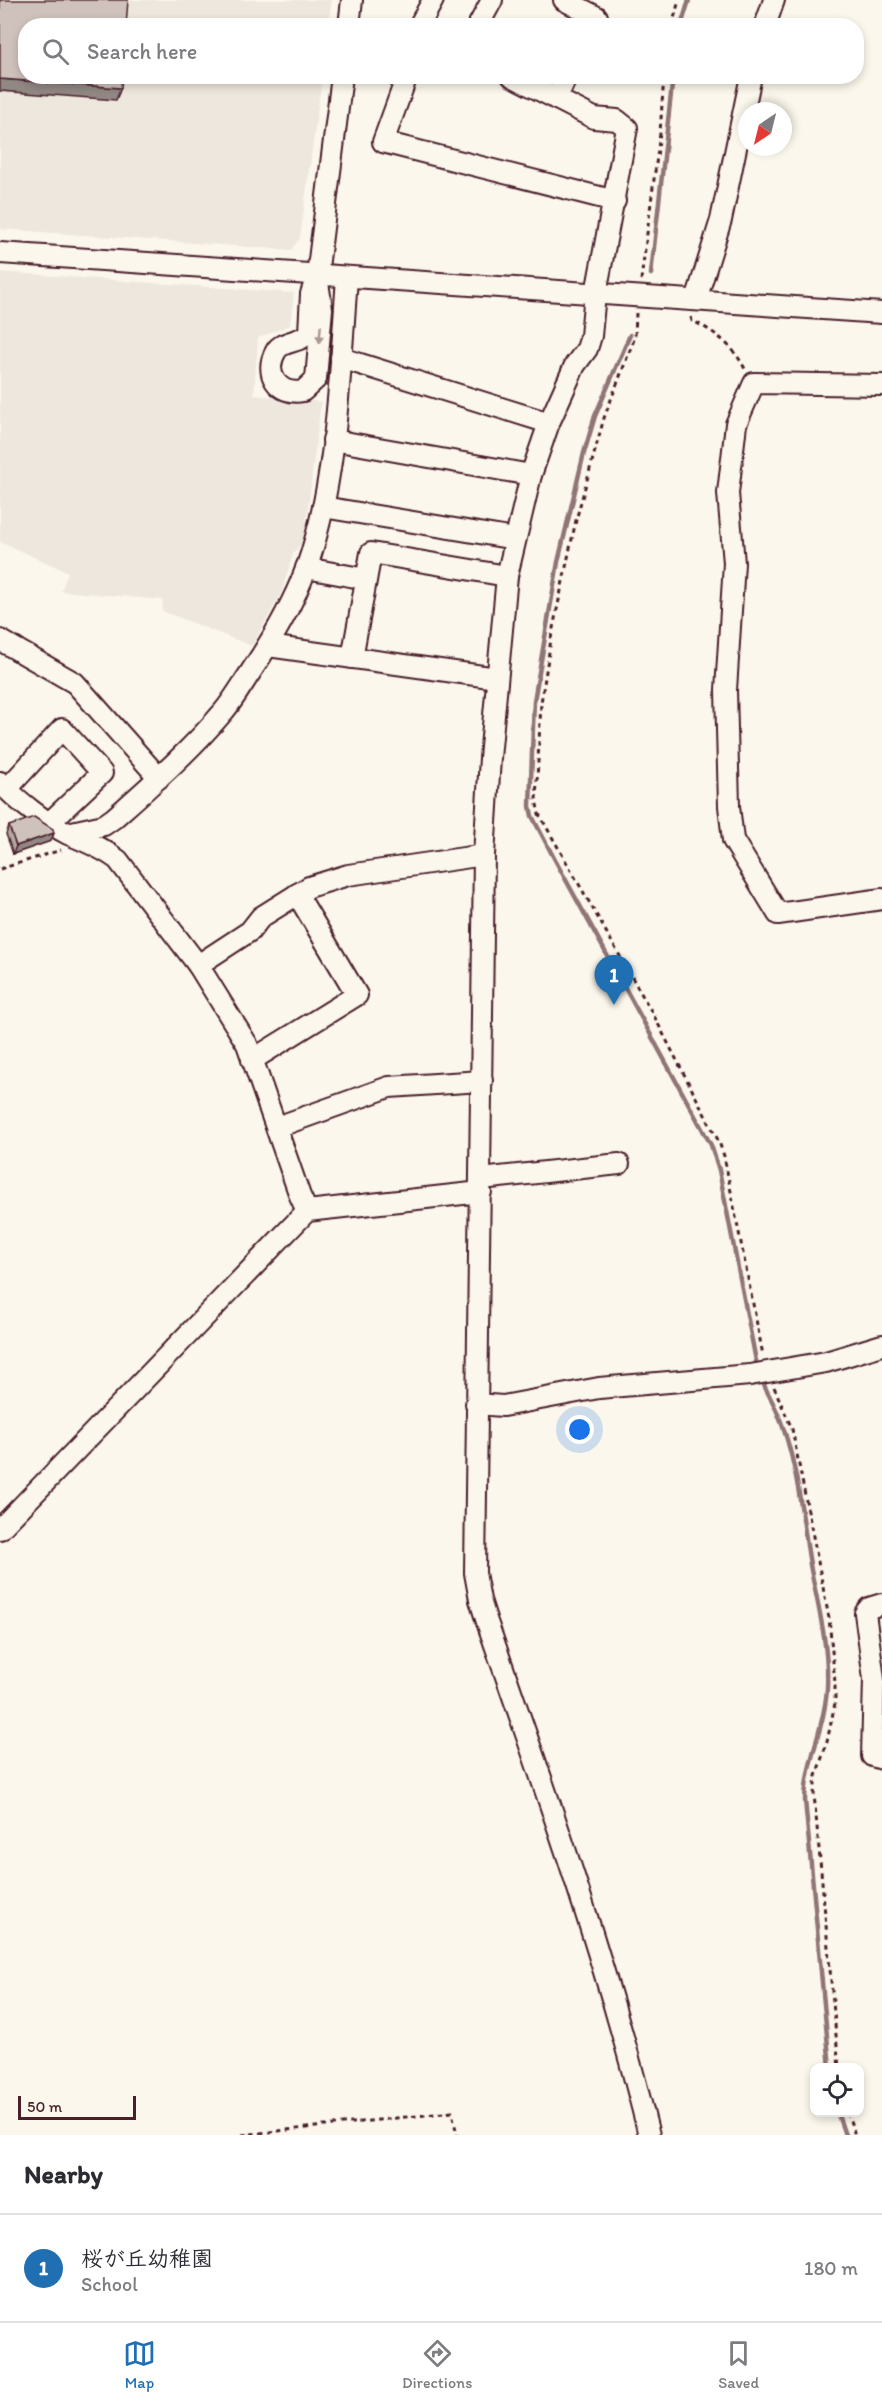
<!DOCTYPE html>
<meta charset="utf-8">
<style>
:root{--surface:#fff;--page:#f2f2f3;--text:#2b2b33;--muted:#7c7c81;--line:#e1e1e2;--accent:#1f6fb2}
body{margin:0;font-family:Itim,"Klee One",sans-serif;background:var(--page);color:var(--text)}
.controls{position:absolute;right:18px;bottom:18px;display:grid;overflow:hidden;border-radius:12px;box-shadow:0 3px 9px #0003}
.controls button{width:54px;height:54px;display:grid;place-items:center;padding:0;border:0;border-bottom:2px solid var(--line);background:var(--surface);color:var(--text);font:30px sans-serif}
.compass{position:absolute;left:738px;top:102px;width:54px;height:54px;border-radius:50%;background:var(--surface);box-shadow:0 3px 9px #0003;rotate:215deg}
.scale{position:absolute;left:18px;bottom:15px;width:118px;box-sizing:border-box;padding-left:6px;border:3px solid #4a1f2b;border-top:0;font-size:16px;line-height:21px;white-space:nowrap;color:#4a1f2b;-webkit-text-stroke:4px #fbf7ec;paint-order:stroke}
.you{position:absolute;left:580px;top:1430px;width:21px;height:21px;margin:-15px;border:4px solid #fff;border-radius:50%;background:#1a73e8;box-shadow:0 0 0 9px #1a73e833}
.badge{display:grid;place-items:center;width:39px;height:39px;border-radius:50%;background:var(--accent);color:#fff;font-size:20px;font-weight:700}
.pin{position:absolute;translate:-50% -50px;filter:drop-shadow(0 2px 3px #0008)}
.pin::after{content:'';position:absolute;top:32px;width:21px;height:18px;background:inherit;clip-path:polygon(0 0,100% 0,50% 100%)}
.list{margin:0;padding:0;list-style:none}
h2{display:flex;justify-content:space-between;align-items:center;height:78px;margin:0;padding:0 24px;font-size:26px}
h2 small{font-size:20px;font-weight:400;color:var(--muted)}
.list li{display:grid;grid-template-columns:39px 1fr auto;gap:18px;align-items:center;box-sizing:border-box;height:108px;padding:0 24px;border-top:2px solid var(--line)}
.list b{display:block;font-size:22px;white-space:nowrap}
.list p{margin:0;font-size:20px;white-space:nowrap;color:var(--muted)}
.list em{font-size:20px;font-style:normal;color:var(--muted)}
.icon{flex:none;width:33px;height:33px;fill:none;stroke:currentColor;stroke-width:2;stroke-linecap:round;stroke-linejoin:round}
.map{position:relative;flex:none;width:882px;height:2135px;overflow:hidden}
.search{position:absolute;background:var(--surface);box-shadow:0 3px 9px #0003;left:18px;right:18px;top:18px;height:66px;display:flex;align-items:center;gap:15px;box-sizing:border-box;padding:0 21px;border-radius:24px;color:var(--muted);font-size:22px}
.sheet{height:186px;background:var(--surface)}
nav{display:flex;justify-content:space-around;align-items:center;box-sizing:border-box;height:84px;border-top:2px solid var(--line);background:var(--surface);font-size:16px;color:var(--muted)}
nav a{display:grid;justify-items:center;gap:3px}
nav .on{color:var(--accent)}
.map>svg:first-child{display:block}
.built{fill:#eee7de}
.lines{fill:none;stroke-linecap:round;stroke-linejoin:round}
.stream{stroke:#907477;stroke-width:4.5}
.minor-casing{stroke:#4a1f2b;stroke-width:24}
.path{stroke:#4a1f2b;stroke-width:3;stroke-dasharray:4.5 4.5;stroke-linecap:butt}
.minor{stroke:#fbf7ec;stroke-width:20}
.wall{fill:#b2a7a2;stroke:#4a1f2b;stroke-width:1.5}
.shaded-wall{fill:#918884;stroke:#4a1f2b;stroke-width:1.5}
.building{fill:#cfc2bc;stroke:#4a1f2b;stroke-width:1.5}
.oneway{fill:#ab9695}
</style>
<div class="map">
<svg width="882" height="2135" viewBox="0 0 882 2135">
<rect width="100%" height="100%" fill="#fbf7ec"/>
<filter id="ink" filterUnits="userSpaceOnUse"><feTurbulence type="fractalNoise" baseFrequency=".0167" numOctaves="2"/><feDisplacementMap in="SourceGraphic" scale="12" xChannelSelector="R" yChannelSelector="G"/><feConvolveMatrix kernelMatrix="1 2 1 2 8 2 1 2 1" color-interpolation-filters="sRGB"/></filter>
<g filter="url(#ink)">
<!-- built -->
<g class="built">
<polygon points="0,0 332,0 328,25 26,26 26,76 322,77 300,238 291,250 0,229"/>
<polygon points="0,272 294,293 290,325 258,338 254,395 321,402 304,541 293,554 281,594 252,646 162,611 163,600 61,591 68,572 0,542"/>
</g>
<g class="lines">
<!-- stream -->
<g class="stream">
<polyline points="681,26 689,0"/>
<polyline points="651,274 673,76"/>
<polyline points="630,335 595,416 584,453 558,562 534,701 530,806 532,816 555,860 711,1145 719,1170 757,1366"/>
<path d="M762,1381C767,1392 773,1402 778,1414C798,1462 802,1519 811,1570C819,1609 829,1649 827,1688C825,1727 806,1761 805,1800L830,2068"/>
<polyline points="837,2112 845,2135"/>
</g>
<defs>
<g id="minor">
<polyline points="564,0 597,17 592,26"/>
<polyline points="349,26 352,0"/>
<polyline points="419,26 433,0"/>
<polyline points="478,26 492,0"/>
<polyline points="765,26 774,0"/>
<polyline points="407,76 383,142 615,201"/>
<path d="M512,76L594,118L617,120L627,128L594,304L591,336L587,349L575,365L549,423L531,475L507,576L490,758L484,855L475,1573L480,1600L487,1622C546,1791 606,1960 649,2135"/>
<polyline points="556,99 567,76"/>
<polyline points="0,253 882,313"/>
<path d="M317,276L322,309L316,379L303,391C278,396 263,373 276,351C282,340 302,343 309,332L311,294L317,276L342,76"/>
<polyline points="696,300 721,220 751,76"/>
<polyline points="341,358 549,423"/>
<polyline points="882,385 754,383 736,424 728,493 734,563 726,690 729,806 733,840 778,914 882,899"/>
<polyline points="333,440 531,475"/>
<polyline points="323,507 515,539"/>
<polyline points="306,568 366,579"/>
<polyline points="0,640 75,683 159,778"/>
<polyline points="268,646 497,678"/>
<polyline points="352,658 371,553 507,576"/>
<path d="M0,782C16,800 46,823 68,834C86,842 103,848 118,860L198,965L247,1044L300,1196L307,1211"/>
<polyline points="7,789 62,729 102,773 49,823"/>
<path d="M67,833L104,825L114,818C152,784 191,750 224,711C234,699 242,685 250,673C272,640 292,606 306,569C337,483 340,370 347,278"/>
<polyline points="198,965 250,931 261,917 309,887 348,875 484,855"/>
<polyline points="252,1060 357,995 297,894"/>
<polyline points="277,1127 389,1087 482,1081"/>
<polyline points="481,1179 619,1164"/>
<polyline points="476,1404 503,1406 599,1388 750,1375 826,1362 882,1345"/>
<polyline points="0,1529 307,1211 481,1192"/>
<polyline points="882,1604 869,1608 865,1613 874,1679 872,1756 882,1759"/>
</g>
</defs>
<!-- minor casing -->
<use href="#minor" class="minor-casing"/>
<!-- path -->
<g class="path">
<polyline points="672,26 679,0"/>
<polyline points="641,280 660,133 664,76"/>
<polyline points="636,313 635,337 604,418 576,520 552,633 541,703 536,800 539,814 654,1016 719,1142 724,1156 763,1355"/>
<path d="M691,317L692,321C714,330 734,347 745,369"/>
<polyline points="0,869 61,850"/>
<polyline points="774,1387 792,1429 829,1618 835,1683 835,1703 827,1742 816,1776 814,1794 839,2068"/>
<polyline points="847,2112 855,2135"/>
<polyline points="242,2135 452,2112 457,2135"/>
</g>
<!-- minor -->
<use href="#minor" class="minor"/>
</g>
<!-- wall -->
<polygon class="wall" points="9,826 54,833 51,841 13,854 6,834"/>
<!-- shaded-wall -->
<g class="shaded-wall">
<polygon points="0,79 121,88 116,100 0,91"/>
<polygon points="54,833 51,841 13,854 16,846"/>
</g>
<!-- building -->
<g class="building">
<polygon points="0,0 128,0 126,26 26,26 26,76 122,76 121,88 0,79"/>
<polygon points="34,817 53,829 54,833 16,846 9,826"/>
</g>
<!-- one-way arrows -->
<defs><path id="oneway-solid" d="M-6-.8H1V-3.2L6.5 0L1 3.2V.8H-6Z" transform="scale(1.5)"/></defs>
<use class="oneway" href="#oneway-solid" transform="translate(320 334) rotate(95)"/>
</g>
</svg>
<div class="controls">
<button><svg class="icon" aria-label="locate" viewBox="0 0 24 24"><circle cx="12" cy="12" r="6"/><path d="M12 2v4M12 18v4M2 12h4M18 12h4"/></svg></button>
</div>
<svg class="compass" viewBox="-18 -18 36 36"><path d="M0-13l5 13h-10z" fill="#e53935"/><path d="M0 13l5-13h-10z" fill="#7c7c81"/></svg>
<div class="scale">50 m</div>
<div class="you"></div>
<div class="pin badge" style="left:614px;top:1005px">1</div>
<div class="search"><svg class="icon" aria-label="search" viewBox="0 0 24 24"><circle cx="10" cy="10" r="6"/><path d="M15 15l6 6"/></svg>Search here</div>
</div>
<section class="sheet">
<h2>Nearby<small></small></h2>
<ul class="list">
<li><span class="badge">1</span><div><b>桜が丘幼稚園</b><p>School</p></div><em>180 m</em></li>
</ul>
</section>
<nav>
<a class="on"><svg class="icon" aria-label="map" viewBox="0 0 24 24"><path d="M3 6l6-2 6 2 6-2v14l-6 2-6-2-6 2zM9 4v14M15 6v14"/></svg>Map</a>
<a><svg class="icon" aria-label="directions" viewBox="0 0 24 24"><path d="M12 3l9 9-9 9-9-9zM9 14v-3h6M13 9l2 2-2 2"/></svg>Directions</a>
<a><svg class="icon" aria-label="saved" viewBox="0 0 24 24"><path d="M7 4h10v16l-5-4-5 4z"/></svg>Saved</a>
</nav>
